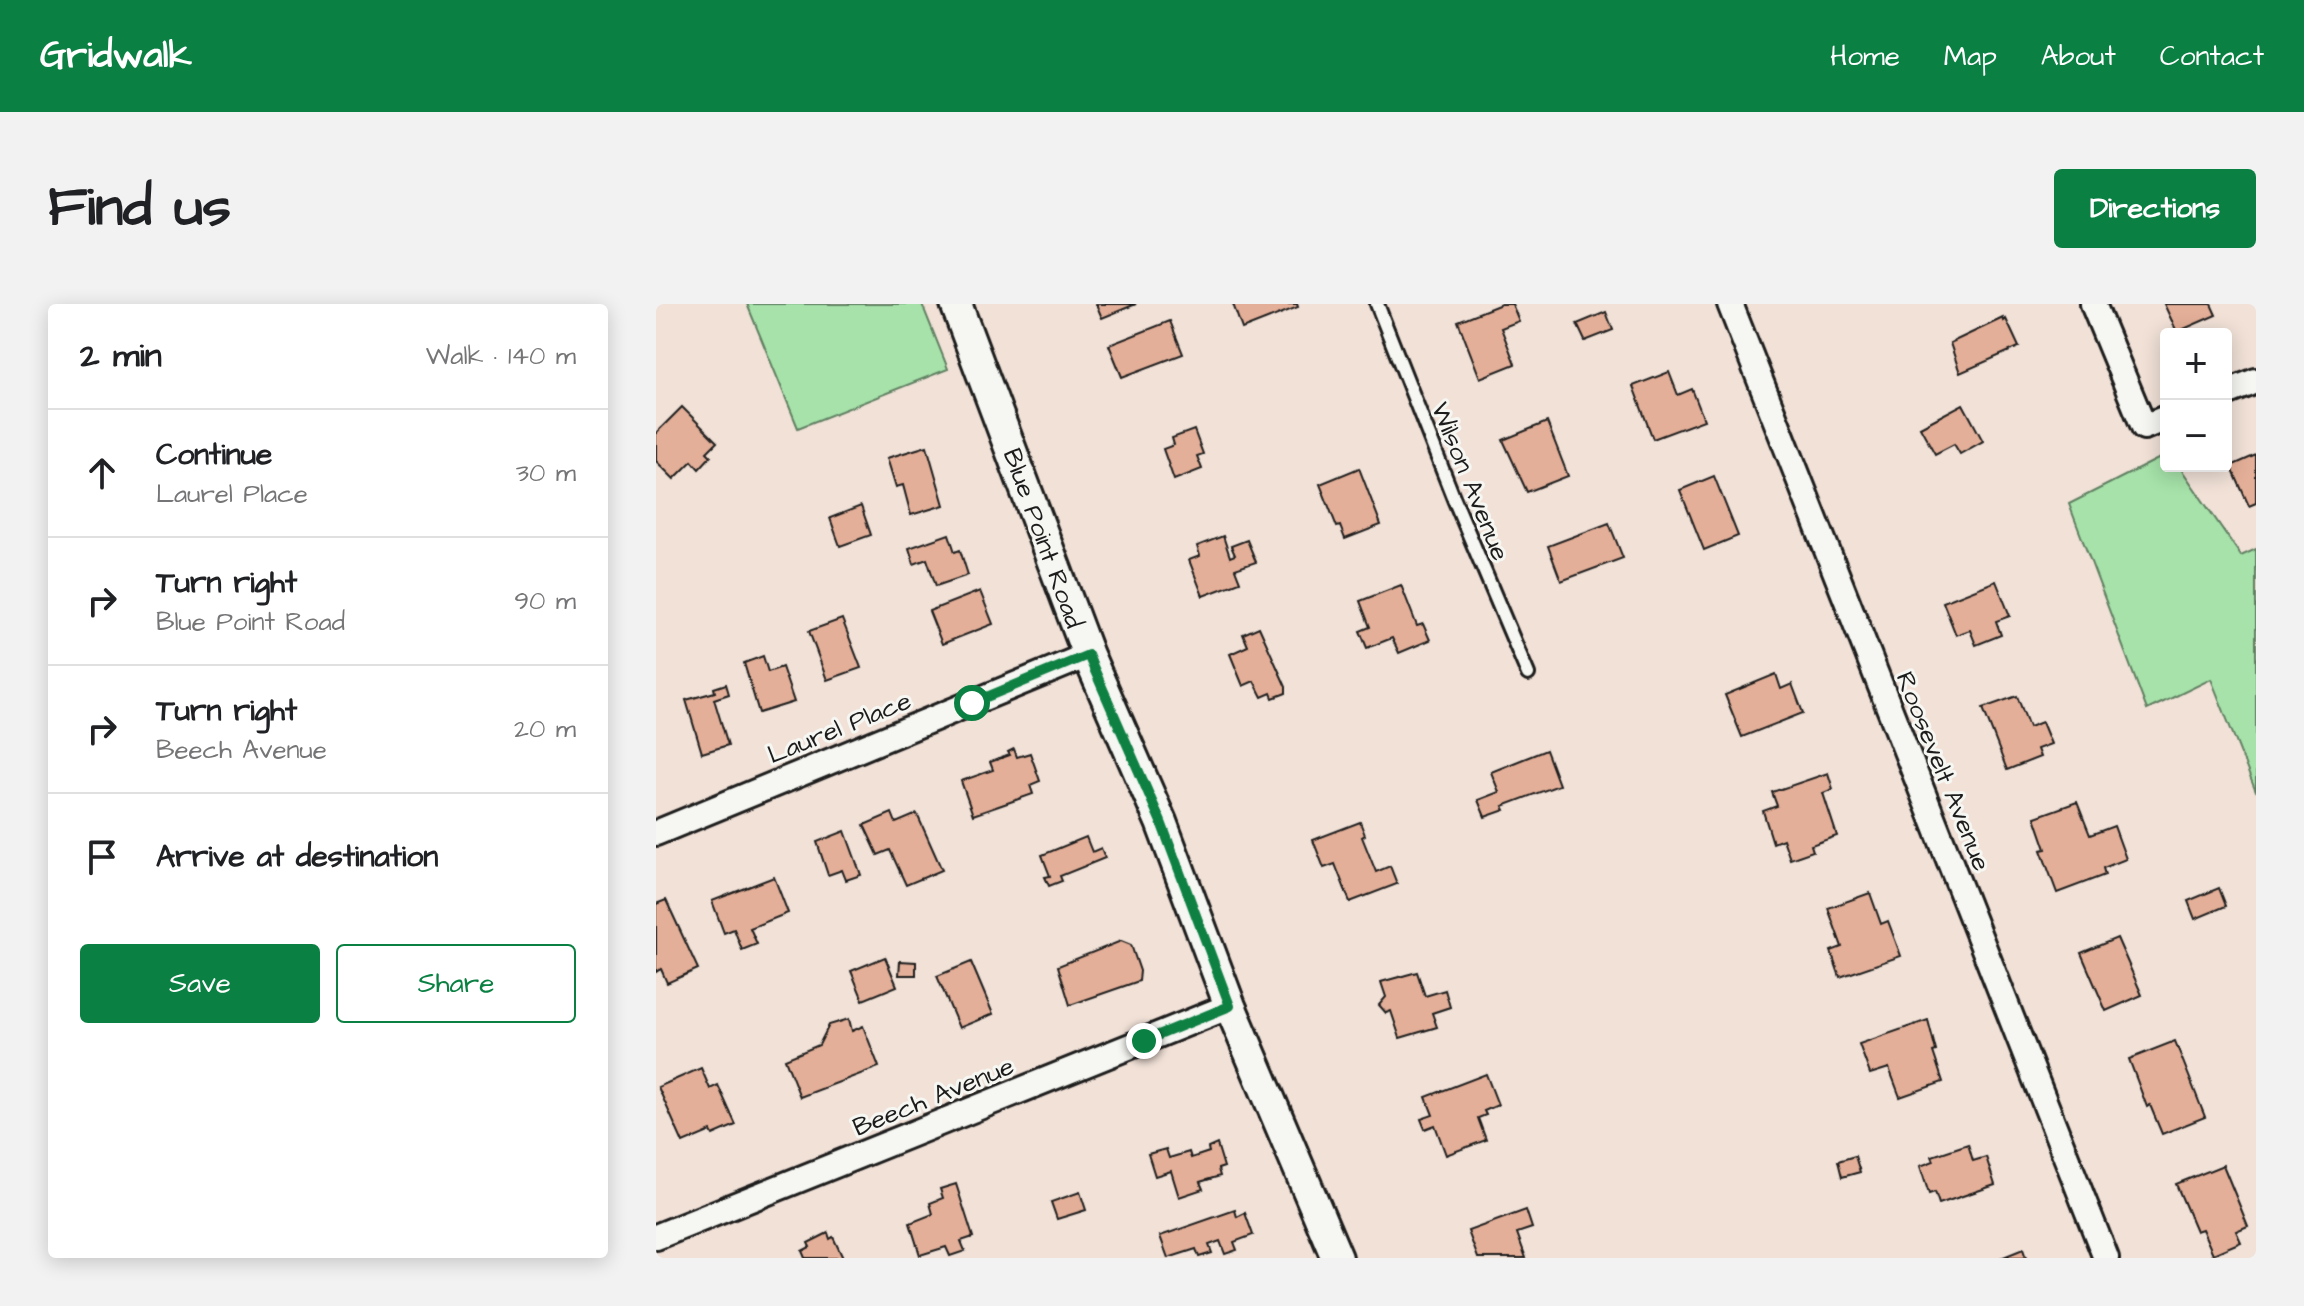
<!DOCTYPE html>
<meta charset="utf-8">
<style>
:root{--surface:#fff;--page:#f2f2f2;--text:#202124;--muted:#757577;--line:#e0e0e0;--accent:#0b8043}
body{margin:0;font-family:"Architects Daughter",sans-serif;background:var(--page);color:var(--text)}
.controls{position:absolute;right:24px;top:24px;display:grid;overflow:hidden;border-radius:8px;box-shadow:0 4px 20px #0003}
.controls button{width:72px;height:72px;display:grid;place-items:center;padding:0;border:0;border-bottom:2px solid var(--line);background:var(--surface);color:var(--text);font:40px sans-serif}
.stop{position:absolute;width:24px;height:24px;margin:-18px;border:6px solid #0b8043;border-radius:50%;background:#fff}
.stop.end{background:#0b8043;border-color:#fff;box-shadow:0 2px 8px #0008}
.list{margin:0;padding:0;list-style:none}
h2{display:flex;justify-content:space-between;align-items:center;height:104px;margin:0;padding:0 32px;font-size:34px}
h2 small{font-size:26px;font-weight:400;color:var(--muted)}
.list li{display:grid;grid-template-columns:52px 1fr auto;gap:24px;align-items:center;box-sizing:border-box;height:128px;padding:0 32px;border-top:2px solid var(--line)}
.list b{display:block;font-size:30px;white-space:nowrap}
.list p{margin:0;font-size:26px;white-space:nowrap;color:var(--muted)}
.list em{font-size:26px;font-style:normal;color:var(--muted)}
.actions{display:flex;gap:16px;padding:24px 32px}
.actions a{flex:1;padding:18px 0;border:2px solid var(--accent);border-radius:8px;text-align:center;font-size:28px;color:var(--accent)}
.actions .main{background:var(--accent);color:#fff}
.icon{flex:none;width:44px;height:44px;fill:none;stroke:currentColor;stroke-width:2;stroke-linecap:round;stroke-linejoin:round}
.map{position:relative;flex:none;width:1600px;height:954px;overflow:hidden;border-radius:8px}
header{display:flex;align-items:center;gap:48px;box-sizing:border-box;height:112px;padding:0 40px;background:var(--accent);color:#fff}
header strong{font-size:38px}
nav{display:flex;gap:44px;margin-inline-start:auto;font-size:28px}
.intro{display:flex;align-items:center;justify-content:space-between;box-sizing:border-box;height:192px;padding:0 48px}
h1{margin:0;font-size:56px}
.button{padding:20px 36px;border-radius:8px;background:var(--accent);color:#fff;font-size:28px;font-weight:700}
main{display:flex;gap:48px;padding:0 48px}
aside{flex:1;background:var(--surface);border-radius:8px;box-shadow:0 4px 20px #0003}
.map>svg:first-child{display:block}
.green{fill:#a6e2a9;stroke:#617f62;stroke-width:2}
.building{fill:#e4af98;stroke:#1c1c1c;stroke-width:2}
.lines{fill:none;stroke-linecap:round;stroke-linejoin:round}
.service-casing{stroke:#1c1c1c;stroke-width:18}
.minor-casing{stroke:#1c1c1c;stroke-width:30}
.tertiary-casing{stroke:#1c1c1c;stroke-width:36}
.service{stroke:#f6f6f2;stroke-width:12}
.minor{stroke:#f6f6f2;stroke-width:24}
.tertiary{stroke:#f6f6f2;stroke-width:30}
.route{stroke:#0b8043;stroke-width:10}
.labels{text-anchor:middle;stroke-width:6;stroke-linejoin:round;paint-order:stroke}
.street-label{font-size:26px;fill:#1c1c1c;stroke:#f6f6f2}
</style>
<header>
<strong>Gridwalk</strong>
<nav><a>Home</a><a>Map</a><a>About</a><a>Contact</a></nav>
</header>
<div class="intro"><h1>Find us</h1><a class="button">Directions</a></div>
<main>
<aside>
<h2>2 min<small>Walk · 140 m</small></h2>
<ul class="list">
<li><svg class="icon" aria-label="ahead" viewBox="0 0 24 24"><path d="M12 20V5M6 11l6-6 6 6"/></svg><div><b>Continue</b><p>Laurel Place</p></div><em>30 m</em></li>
<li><svg class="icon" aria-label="right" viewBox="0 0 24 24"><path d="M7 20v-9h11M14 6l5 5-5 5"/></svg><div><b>Turn right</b><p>Blue Point Road</p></div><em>90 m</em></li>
<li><svg class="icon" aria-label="right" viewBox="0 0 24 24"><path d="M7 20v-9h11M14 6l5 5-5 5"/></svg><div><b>Turn right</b><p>Beech Avenue</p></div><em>20 m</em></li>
<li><svg class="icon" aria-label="arrive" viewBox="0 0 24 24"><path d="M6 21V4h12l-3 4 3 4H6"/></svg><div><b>Arrive at destination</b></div></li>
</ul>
<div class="actions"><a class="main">Save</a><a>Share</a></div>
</aside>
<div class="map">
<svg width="1600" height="954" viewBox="0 0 1600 954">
<rect width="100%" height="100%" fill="#f1e1d7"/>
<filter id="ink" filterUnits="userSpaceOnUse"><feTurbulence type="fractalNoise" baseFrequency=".0125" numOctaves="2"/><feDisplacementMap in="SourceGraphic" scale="16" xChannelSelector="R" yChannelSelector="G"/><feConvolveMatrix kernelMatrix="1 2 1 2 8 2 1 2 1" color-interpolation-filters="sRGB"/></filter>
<g filter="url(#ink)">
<!-- green -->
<g class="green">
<polygon points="91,0 266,0 292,65 142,124"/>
<polygon points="1510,151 1510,162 1523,162 1585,252 1600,245 1600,488 1555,375 1491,406 1413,200"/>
</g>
<!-- building -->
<g class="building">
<polygon points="440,0 480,0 446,14"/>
<polygon points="577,0 641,0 642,3 586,25"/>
<polygon points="845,0 856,0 863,17 845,24 859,60 824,74 802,17"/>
<polygon points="1508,0 1555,0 1560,11 1521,28"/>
<polygon points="950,8 957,26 929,37 921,20"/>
<polygon points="1347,14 1348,17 1350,15 1363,43 1304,69 1294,39"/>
<polygon points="514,17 527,50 466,73 453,41"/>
<polygon points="1013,68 1022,91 1036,85 1048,116 997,135 977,82"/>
<polygon points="1307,100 1327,137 1304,150 1298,140 1279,150 1264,123"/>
<polygon points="26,103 61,138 51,148 55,152 43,165 36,157 18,175 0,157 0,129"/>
<polygon points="891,118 912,172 871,188 847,136"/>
<polygon points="538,126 547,150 541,152 546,165 518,176 507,145 518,141 516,134"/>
<polygon points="271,142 288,201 255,211 247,181 240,183 231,154"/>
<polygon points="1600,151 1600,199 1593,202 1575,162"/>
<polygon points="703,164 725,221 689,235 684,222 681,223 664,180"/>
<polygon points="1058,172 1082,232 1048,246 1024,186"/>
<polygon points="205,202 215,231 184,242 174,214"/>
<polygon points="953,219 967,254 905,277 892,242"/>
<polygon points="293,230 299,248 304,246 312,271 280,282 271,255 258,260 253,244"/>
<polygon points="567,232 574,253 579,251 575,242 591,236 600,258 579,265 584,278 547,292 533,256 544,252 541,242"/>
<polygon points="1340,277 1354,312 1340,317 1345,331 1320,341 1314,326 1300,331 1287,298"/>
<polygon points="745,281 761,322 767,320 774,336 743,349 736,334 711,344 704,327 714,323 704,297"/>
<polygon points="324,287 337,320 286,340 273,307"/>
<polygon points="186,315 205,364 171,376 153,327"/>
<polygon points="603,323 630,383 630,389 617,394 615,389 606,393 598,377 587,382 574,350 592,342 587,330"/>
<polygon points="107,352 112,368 126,363 138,398 103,409 88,359"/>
<polygon points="1120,370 1125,385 1136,380 1147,409 1086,433 1069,391"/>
<polygon points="70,380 73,390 58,395 72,441 46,449 30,396 59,388 58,384"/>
<polygon points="1361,392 1373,423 1386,418 1395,440 1381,445 1384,453 1351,466 1327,404"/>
<polygon points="358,445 361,453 374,449 384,477 374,481 377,490 317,511 305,477 337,466 334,458 354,451 352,448"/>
<polygon points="890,446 903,481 847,502 849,506 829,513 822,496 843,488 835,468"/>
<polygon points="1172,469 1177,485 1167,489 1181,532 1155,541 1157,547 1134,555 1127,535 1117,539 1107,507 1121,502 1116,488"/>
<polygon points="1421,498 1434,531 1458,522 1470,555 1447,564 1449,571 1401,589 1385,546 1390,545 1379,513"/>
<polygon points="236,509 240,519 261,510 286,566 250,581 234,546 222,551 208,521"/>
<polygon points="704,518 709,531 706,533 720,568 734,562 741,580 694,598 679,560 668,564 657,536"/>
<polygon points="189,527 205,571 190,576 186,566 172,571 161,538"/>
<polygon points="430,533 436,548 445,544 449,554 404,572 406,577 393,582 389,573 394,572 386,551"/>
<polygon points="118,573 132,609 94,624 101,640 86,646 78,625 68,629 56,597"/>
<polygon points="1563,584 1570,602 1539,615 1532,597"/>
<polygon points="1214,589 1225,620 1232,617 1245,652 1184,673 1175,647 1186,643 1172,604"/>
<polygon points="10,596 42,665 11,679 5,665 0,668 0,600"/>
<polygon points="1461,634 1486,691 1450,707 1425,649"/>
<polygon points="465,637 475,641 484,667 483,677 414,701 402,662"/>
<polygon points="229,653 241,682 207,696 195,667"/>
<polygon points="244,657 260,658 260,671 243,671"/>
<polygon points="315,658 337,710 303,724 281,672"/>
<polygon points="761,668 769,692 789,686 794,703 776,709 781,723 744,734 735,707 730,709 723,701 730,693 725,678"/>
<polygon points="193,715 196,727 207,722 223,763 144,793 129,755 163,741 173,721"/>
<polygon points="1272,716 1280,747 1277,748 1287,778 1244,793 1233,764 1214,770 1203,740"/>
<polygon points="1519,737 1549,813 1506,830 1494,801 1491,803 1473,755"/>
<polygon points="45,764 54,785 62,781 80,821 57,831 55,827 27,839 2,783"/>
<polygon points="830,770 842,801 828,807 830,811 822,814 830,836 790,851 779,821 769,825 765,815 777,811 770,793"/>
<polygon points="561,840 568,863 562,865 564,872 544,878 547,885 523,893 515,867 499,872 492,850 510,845 513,854 533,848 535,854 553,848 552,844"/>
<polygon points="1312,840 1317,857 1330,853 1339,881 1283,900 1279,888 1273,890 1264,862 1278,857 1276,852"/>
<polygon points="1199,852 1204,868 1186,873 1182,857"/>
<polygon points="1567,861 1592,922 1580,927 1585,938 1557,950 1546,925 1540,927 1520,880"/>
<polygon points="300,880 317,933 305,937 309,947 294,952 290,943 264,951 254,919 277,910 274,899 287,894 284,885"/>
<polygon points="424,888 430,906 401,915 395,898"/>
<polygon points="579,906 581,913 589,909 597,931 578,938 581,946 569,950 564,937 553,941 556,949 543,953 540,945 512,954 504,932"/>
<polygon points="870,906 876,924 861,929 870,954 822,954 812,927"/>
<polygon points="172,929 174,935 177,933 187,954 149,954 146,947 154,943 152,939"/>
<polygon points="1367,945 1370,954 1345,954"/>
</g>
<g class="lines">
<defs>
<polyline id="service" points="721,0 798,195 872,370"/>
<g id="minor">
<polyline points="1074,0 1450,954"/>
<polyline points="1437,0 1488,123 1510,114"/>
<polyline points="1570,89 1600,77"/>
<polyline points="0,529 432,351"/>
<polyline points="0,933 574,702"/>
</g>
<polyline id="tertiary" points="300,0 432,351 505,518 574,702 681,954"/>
</defs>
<!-- service casing -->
<use href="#service" class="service-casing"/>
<!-- minor casing -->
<use href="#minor" class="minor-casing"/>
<!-- tertiary casing -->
<use href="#tertiary" class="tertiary-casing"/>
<!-- service -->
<use href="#service" class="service"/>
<!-- minor -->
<use href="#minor" class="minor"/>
<!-- tertiary -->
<use href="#tertiary" class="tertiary"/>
</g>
</g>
<g class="lines" filter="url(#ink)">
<!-- route -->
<polyline class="route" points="316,399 432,351 505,518 574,702 488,737"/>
</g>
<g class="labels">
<!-- street labels -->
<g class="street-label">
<text transform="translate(815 177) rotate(68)" y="9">Wilson Avenue</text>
<text transform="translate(388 234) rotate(70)" y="9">Blue Point Road</text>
<text transform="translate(183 423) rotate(-22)" y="9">Laurel Place</text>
<text transform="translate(1288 467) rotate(68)" y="9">Roosevelt Avenue</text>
<text transform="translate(277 792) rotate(-22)" y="9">Beech Avenue</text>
</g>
</g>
</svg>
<div class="controls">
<button>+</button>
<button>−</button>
</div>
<div class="stop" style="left:316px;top:399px"></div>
<div class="stop end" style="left:488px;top:737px"></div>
</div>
</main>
